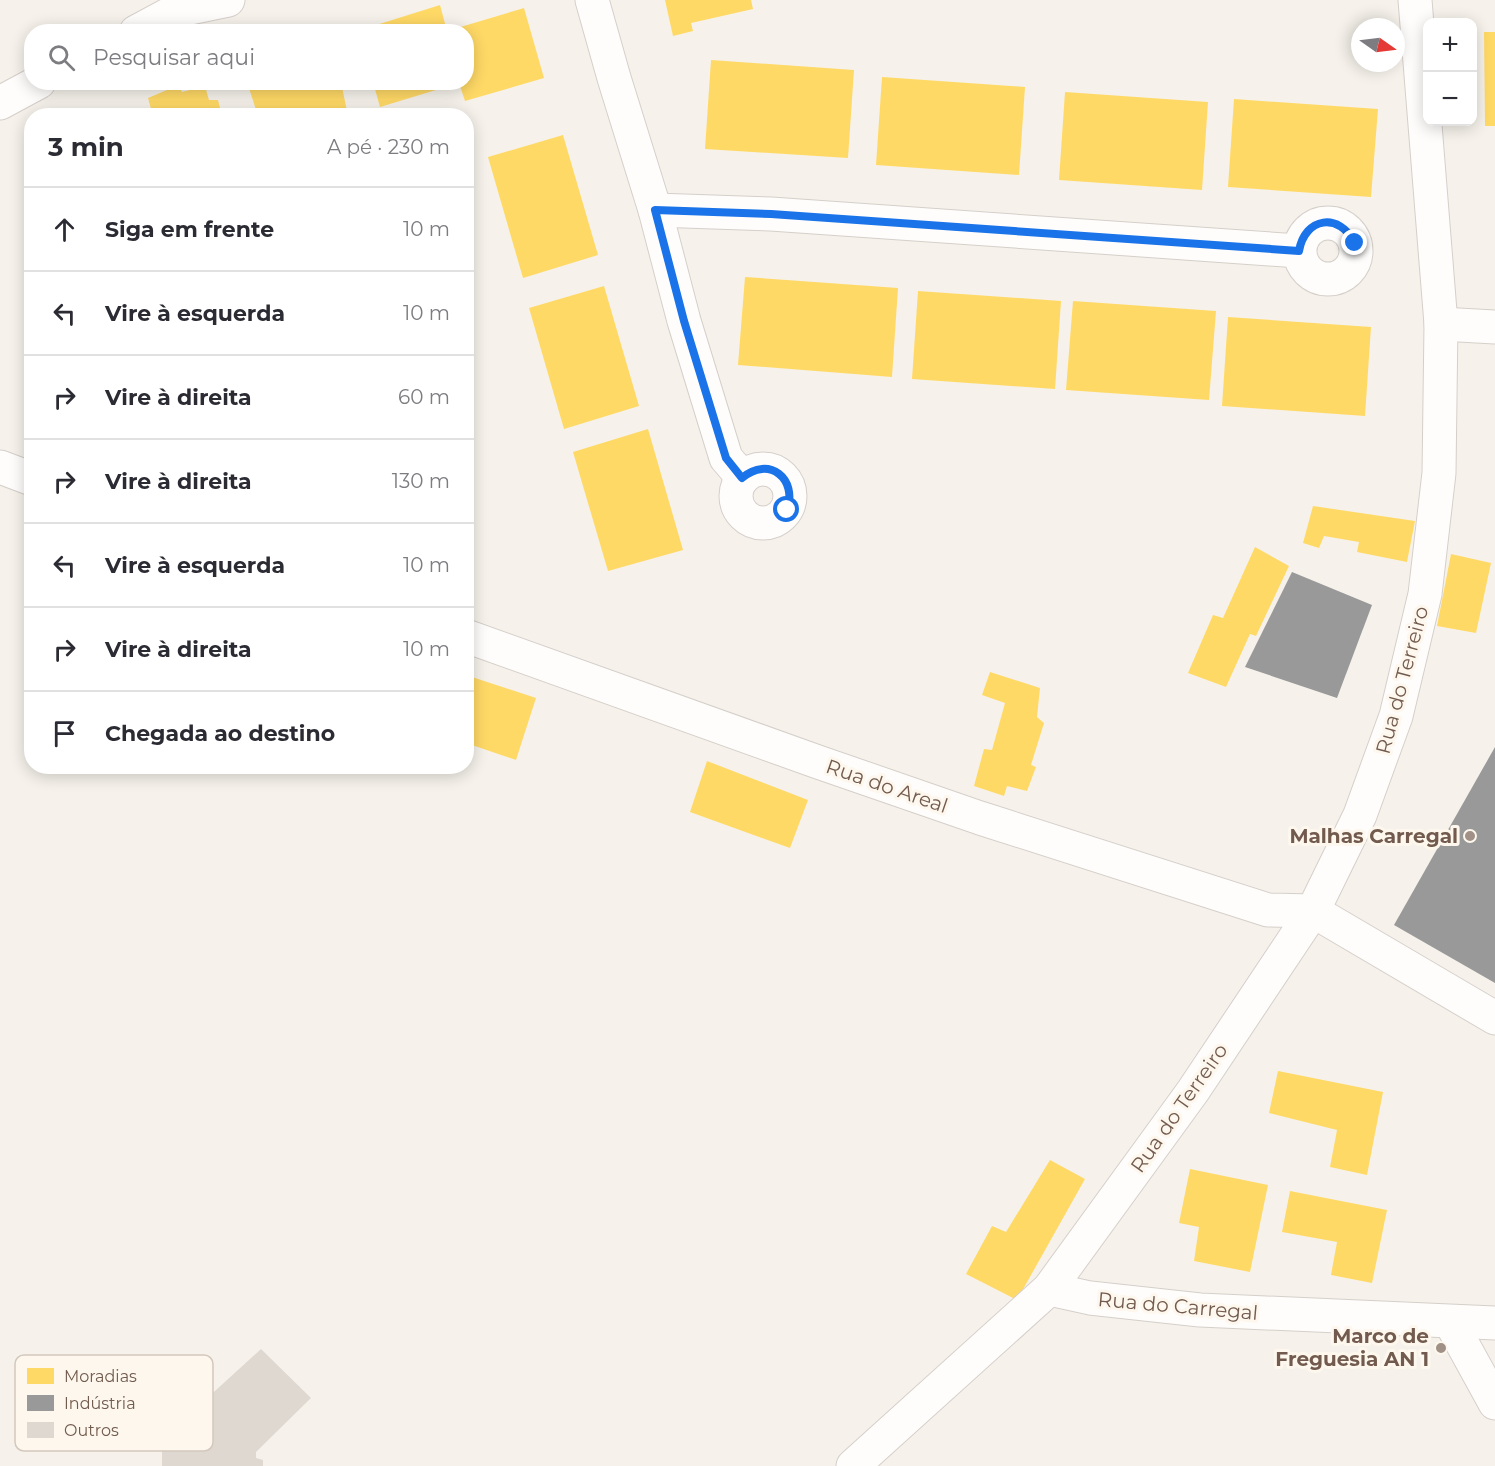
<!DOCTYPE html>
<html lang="pt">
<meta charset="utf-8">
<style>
:root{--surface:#fff;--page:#f2f2f3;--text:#2b2b33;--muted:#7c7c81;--line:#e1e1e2}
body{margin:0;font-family:Montserrat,sans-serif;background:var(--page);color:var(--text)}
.controls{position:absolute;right:18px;top:18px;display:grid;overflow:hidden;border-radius:12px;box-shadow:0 3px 15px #0003}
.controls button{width:54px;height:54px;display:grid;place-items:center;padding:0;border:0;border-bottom:2px solid var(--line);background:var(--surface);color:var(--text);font:30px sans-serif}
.compass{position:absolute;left:1351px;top:18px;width:54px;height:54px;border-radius:50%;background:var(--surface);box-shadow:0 3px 15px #0003;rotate:104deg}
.stop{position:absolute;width:18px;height:18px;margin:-14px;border:4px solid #1a73e8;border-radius:50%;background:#fff}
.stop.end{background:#1a73e8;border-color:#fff;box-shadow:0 2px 6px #0008}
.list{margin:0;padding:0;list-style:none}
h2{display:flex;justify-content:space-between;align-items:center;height:78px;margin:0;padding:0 24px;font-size:26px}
h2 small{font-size:20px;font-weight:400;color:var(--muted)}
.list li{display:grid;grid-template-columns:39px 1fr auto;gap:18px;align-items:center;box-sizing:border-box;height:84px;padding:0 24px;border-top:2px solid var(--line)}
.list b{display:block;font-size:22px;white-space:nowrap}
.list em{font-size:20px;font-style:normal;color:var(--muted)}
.icon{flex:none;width:33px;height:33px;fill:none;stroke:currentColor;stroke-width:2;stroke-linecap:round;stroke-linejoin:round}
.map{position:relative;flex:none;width:1495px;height:1466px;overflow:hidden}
.search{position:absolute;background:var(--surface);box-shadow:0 3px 15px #0003;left:24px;top:24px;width:450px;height:66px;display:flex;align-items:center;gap:15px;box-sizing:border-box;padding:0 21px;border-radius:24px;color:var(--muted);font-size:22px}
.panel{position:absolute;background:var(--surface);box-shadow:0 3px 15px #0003;left:24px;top:108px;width:450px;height:666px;border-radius:24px}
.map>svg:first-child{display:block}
.homes{fill:#ffd966}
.industry{fill:#999}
.building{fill:#dfd8d1}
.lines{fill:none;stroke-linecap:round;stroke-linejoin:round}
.minor-casing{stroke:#d5cfc9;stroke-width:35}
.minor{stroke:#fefdfc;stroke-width:33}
.route{stroke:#1a73e8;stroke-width:8}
.poi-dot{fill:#a09085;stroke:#fdf7ed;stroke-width:2}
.labels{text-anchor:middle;stroke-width:6;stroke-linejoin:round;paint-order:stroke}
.street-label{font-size:20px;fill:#725b4e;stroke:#fdf7ed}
.poi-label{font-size:20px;font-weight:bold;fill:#725b4e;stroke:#fdf7ed;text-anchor:end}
.key{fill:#fdf7ed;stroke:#d3c8bd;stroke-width:1.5}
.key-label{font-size:16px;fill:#725b4e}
</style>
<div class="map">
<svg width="1495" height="1466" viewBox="0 0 1495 1466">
<rect width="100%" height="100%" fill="#f6f2eb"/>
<!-- homes -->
<g class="homes">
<polygon points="665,0 751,0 753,9 691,23 693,31 673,36"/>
<polygon points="440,5 447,31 524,8 544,78 465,101 459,83 380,107 373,82 466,82 466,32 354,32"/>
<polygon points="1484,32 1495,32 1495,126 1485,126"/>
<polygon points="711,60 854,70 848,158 705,149"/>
<polygon points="882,77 1025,87 1019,175 876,165"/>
<polygon points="247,82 307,82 308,90 334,82 341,82 348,116 258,116"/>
<polygon points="179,85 182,92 205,86 209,100 218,100 222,116 153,116 148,98"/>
<polygon points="1065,92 1208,102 1202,190 1059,180"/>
<polygon points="1234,99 1378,109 1371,197 1228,187"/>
<polygon points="563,135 598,255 523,278 488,157"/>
<polygon points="745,277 898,288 892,377 738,365"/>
<polygon points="604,286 639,406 564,429 529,308"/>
<polygon points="918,291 1061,301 1055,389 912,379"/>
<polygon points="1073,301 1216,311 1209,400 1066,390"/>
<polygon points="1228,317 1371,327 1365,416 1222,406"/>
<polygon points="648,429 683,550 608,571 573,452"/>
<polygon points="1313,506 1415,521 1407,562 1357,552 1359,542 1324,536 1319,548 1303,543"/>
<polygon points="1255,547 1289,566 1256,636 1250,634 1226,687 1188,673 1213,615 1223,618"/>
<polygon points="1451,554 1491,563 1476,633 1437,626"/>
<polygon points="990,672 1040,688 1037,717 1044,723 1031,765 1036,767 1027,791 1007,786 1004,796 974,786 984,749 992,750 1005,703 982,695"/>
<polygon points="466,675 536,698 516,760 466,743"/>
<polygon points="707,761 808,800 790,848 690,812"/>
<polygon points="1278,1071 1383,1092 1367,1175 1330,1167 1337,1130 1269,1113"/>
<polygon points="1050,1160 1085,1179 1017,1300 966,1274 992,1226 1006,1232"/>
<polygon points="1190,1169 1268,1185 1250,1272 1194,1261 1199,1227 1179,1223"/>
<polygon points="1290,1191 1387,1210 1372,1283 1331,1275 1337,1242 1282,1232"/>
</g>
<!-- industry -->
<g class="industry">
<polygon points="1292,572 1372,605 1337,698 1245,667"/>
<polygon points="1495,747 1495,983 1394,925"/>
</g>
<!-- building -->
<polygon class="building" points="261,1349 311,1398 256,1452 256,1458 263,1460 263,1466 162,1466 162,1423 195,1422 198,1410 204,1401"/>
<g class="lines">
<defs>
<g id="minor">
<polyline points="592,0 614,78 655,210 684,321 726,458 743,478"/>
<polyline points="136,32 175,11 228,0"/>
<polyline points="0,103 39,82"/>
<polyline points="655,210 771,214 1299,251"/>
<circle cx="1328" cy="251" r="28"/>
<polyline points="1441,324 1495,327"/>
<polyline points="0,467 32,479"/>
<circle cx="763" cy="496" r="27"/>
<polyline points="466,636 818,762 980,818 1268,910 1313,911 1495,1018"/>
<polyline points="1049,1289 1090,1298 1200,1310 1495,1323"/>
<polyline points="1451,1323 1495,1403"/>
<polyline points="853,1466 1049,1289 1193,1091 1313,911 1360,815 1396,716 1425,594 1439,473 1441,324 1415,0"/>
</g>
</defs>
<!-- minor casing -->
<use href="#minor" class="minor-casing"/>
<!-- minor -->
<use href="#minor" class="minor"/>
</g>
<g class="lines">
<!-- route -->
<path class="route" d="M787,510C798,479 769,455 742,478L726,458L684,321L655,210L771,214L1299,251C1305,217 1339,212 1355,243"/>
</g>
<!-- markers -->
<g class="poi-dot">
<circle cx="1470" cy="836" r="6"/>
<circle cx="1441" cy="1348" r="6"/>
</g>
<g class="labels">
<!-- street labels -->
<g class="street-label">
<text transform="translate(1402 680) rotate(-75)" y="7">Rua do Terreiro</text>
<text transform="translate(887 786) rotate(19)" y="7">Rua do Areal</text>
<text transform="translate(1179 1108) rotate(-55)" y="7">Rua do Terreiro</text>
<text transform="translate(1178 1306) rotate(5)" y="7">Rua do Carregal</text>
</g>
<!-- poi labels -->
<g class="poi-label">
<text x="1458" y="843">Malhas Carregal</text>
<text x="1429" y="1343">Marco de<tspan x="1429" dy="23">Freguesia AN 1</tspan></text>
</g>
</g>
<!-- legend -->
<rect x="15" y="1355" width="198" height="96" rx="9" class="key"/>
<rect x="27" y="1368" width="27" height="16" fill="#ffd966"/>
<rect x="27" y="1395" width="27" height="16" fill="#999"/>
<rect x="27" y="1422" width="27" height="16" fill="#dfd8d1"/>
<g class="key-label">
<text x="64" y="1382">Moradias</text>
<text x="64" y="1409">Indústria</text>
<text x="64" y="1436">Outros</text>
</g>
</svg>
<div class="controls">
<button>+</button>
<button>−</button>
</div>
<svg class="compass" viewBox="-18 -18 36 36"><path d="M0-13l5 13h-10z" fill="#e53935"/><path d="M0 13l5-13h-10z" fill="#7c7c81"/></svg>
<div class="stop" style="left:787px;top:510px"></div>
<div class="stop end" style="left:1355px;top:243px"></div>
<div class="search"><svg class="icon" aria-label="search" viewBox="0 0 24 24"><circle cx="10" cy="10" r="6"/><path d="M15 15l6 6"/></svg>Pesquisar aqui</div>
<section class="panel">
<h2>3 min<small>A pé · 230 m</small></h2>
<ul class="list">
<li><svg class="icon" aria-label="ahead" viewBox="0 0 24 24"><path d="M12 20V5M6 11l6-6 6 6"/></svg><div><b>Siga em frente</b></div><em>10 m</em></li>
<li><svg class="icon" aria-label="left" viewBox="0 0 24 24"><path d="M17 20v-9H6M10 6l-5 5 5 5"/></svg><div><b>Vire à esquerda</b></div><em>10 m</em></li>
<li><svg class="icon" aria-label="right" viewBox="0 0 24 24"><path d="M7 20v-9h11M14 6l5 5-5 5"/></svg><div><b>Vire à direita</b></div><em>60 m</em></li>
<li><svg class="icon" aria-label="right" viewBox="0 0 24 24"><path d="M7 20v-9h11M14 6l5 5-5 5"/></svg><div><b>Vire à direita</b></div><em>130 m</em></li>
<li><svg class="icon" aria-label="left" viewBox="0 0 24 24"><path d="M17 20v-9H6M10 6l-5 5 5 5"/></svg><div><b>Vire à esquerda</b></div><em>10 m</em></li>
<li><svg class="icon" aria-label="right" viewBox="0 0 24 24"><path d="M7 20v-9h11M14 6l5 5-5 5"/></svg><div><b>Vire à direita</b></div><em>10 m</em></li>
<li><svg class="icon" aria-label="arrive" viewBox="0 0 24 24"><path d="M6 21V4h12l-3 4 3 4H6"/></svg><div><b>Chegada ao destino</b></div></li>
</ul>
</section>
</div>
